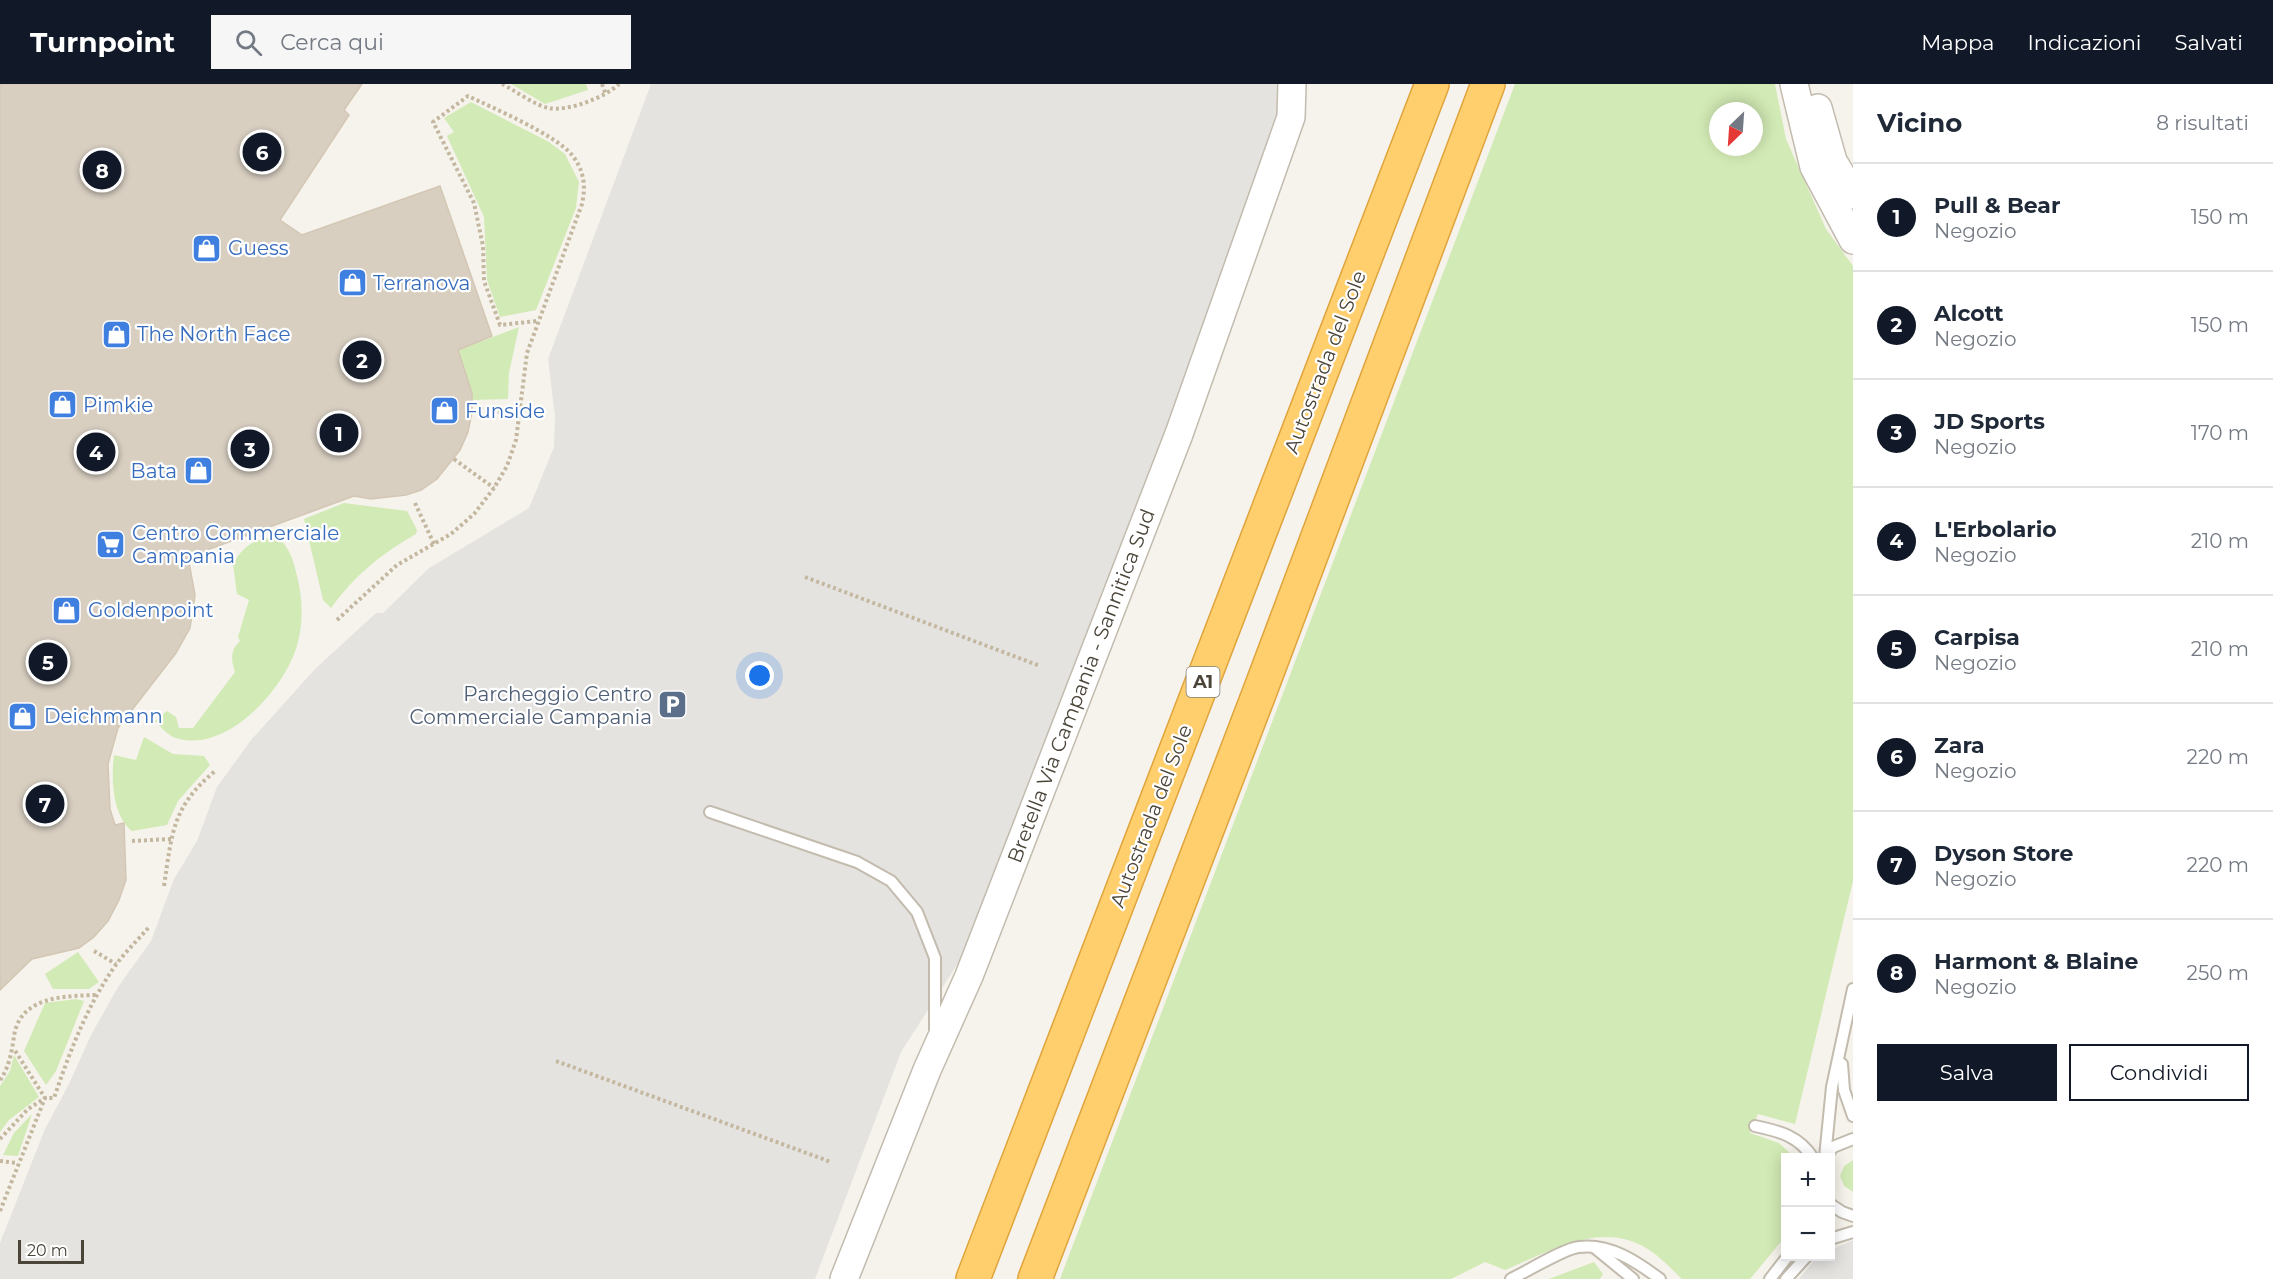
<!DOCTYPE html>
<html lang="it">
<meta charset="utf-8">
<style>
:root{--surface:#fff;--page:#f6f6f7;--text:#1f2937;--muted:#747a83;--line:#e0e1e3;--accent:#111827}
body{margin:0;font-family:Montserrat,sans-serif;background:var(--page);color:var(--text)}
.controls{position:absolute;right:18px;bottom:18px;display:grid;overflow:hidden;border-radius:0px;box-shadow:0 3px 15px #0003}
.controls button{width:54px;height:54px;display:grid;place-items:center;padding:0;border:0;border-bottom:2px solid var(--line);background:var(--surface);color:var(--text);font:30px sans-serif}
.compass{position:absolute;left:1709px;top:18px;width:54px;height:54px;border-radius:50%;background:var(--surface);box-shadow:0 3px 15px #0003;rotate:205deg}
.scale{position:absolute;left:18px;bottom:15px;width:66px;box-sizing:border-box;padding-left:6px;border:3px solid #4b4439;border-top:0;font-size:16px;line-height:21px;white-space:nowrap;color:#4b4439;-webkit-text-stroke:4px #fff;paint-order:stroke}
.you{position:absolute;left:760px;top:592px;width:21px;height:21px;margin:-15px;border:4px solid #fff;border-radius:50%;background:#1a73e8;box-shadow:0 0 0 9px #1a73e833}
.badge{display:grid;place-items:center;width:39px;height:39px;border-radius:50%;background:var(--accent);color:#fff;font-size:20px;font-weight:700}
.pin{position:absolute;translate:-50% -50%;border:3px solid #fff;box-shadow:0 2px 6px #0006}
.list{margin:0;padding:0;list-style:none}
h2{display:flex;justify-content:space-between;align-items:center;height:78px;margin:0;padding:0 24px;font-size:26px}
h2 small{font-size:20px;font-weight:400;color:var(--muted)}
.list li{display:grid;grid-template-columns:39px 1fr auto;gap:18px;align-items:center;box-sizing:border-box;height:108px;padding:0 24px;border-top:2px solid var(--line)}
.list b{display:block;font-size:22px;white-space:nowrap}
.list p{margin:0;font-size:20px;white-space:nowrap;color:var(--muted)}
.list em{font-size:20px;font-style:normal;color:var(--muted)}
.actions{display:flex;gap:12px;padding:18px 24px}
.actions a{flex:1;padding:14px 0;border:2px solid var(--accent);border-radius:0px;text-align:center;font-size:21px;color:var(--accent)}
.actions .main{background:var(--accent);color:#fff}
.icon{flex:none;width:33px;height:33px;fill:none;stroke:currentColor;stroke-width:2;stroke-linecap:round;stroke-linejoin:round}
.map{position:relative;flex:none;width:1853px;height:1195px;overflow:hidden}
header{display:flex;align-items:center;gap:36px;box-sizing:border-box;height:84px;padding:0 30px;background:var(--accent);color:#fff}
header strong{font-size:28px}
nav{display:flex;gap:33px;margin-inline-start:auto;font-size:21px}
.search{width:420px;height:54px;background:var(--page);display:flex;align-items:center;gap:15px;box-sizing:border-box;padding:0 21px;border-radius:0px;color:var(--muted);font-size:22px}
main{display:flex}
aside{flex:1;background:var(--surface)}
.map>svg:first-child{display:block}
.green{fill:#d2eab5;fill-rule:evenodd}
.parking{fill:#e5e3e0}
.building{fill:#d8cfc1;stroke:#d3c7b4;stroke-width:1.5}
.lines{fill:none;stroke-linecap:round;stroke-linejoin:round}
.service-casing{stroke:#c2bbae;stroke-width:14}
.tertiary-casing{stroke:#c2bbae;stroke-width:30}
.motorway-casing{stroke:#e0a43c;stroke-width:36}
.path{stroke:#c4b79f;stroke-width:4;stroke-dasharray:3 3;stroke-linecap:butt}
.service{stroke:#fff;stroke-width:10}
.tertiary{stroke:#fff;stroke-width:27}
.motorway{stroke:#ffcf6e;stroke-width:33}
.labels{text-anchor:middle;stroke-width:4.5;stroke-linejoin:round;paint-order:stroke}
.shield{fill:#fff;stroke:#817c74;stroke-width:1.5}
.shield-label{font-size:18px;font-weight:bold;fill:#4b4439}
.shop-label{font-size:20px;fill:#366cbe;stroke:#fff;text-anchor:start}
.street-label{font-size:20px;fill:#4b4439;stroke:#fff}
.service-label{font-size:20px;fill:#4e5e75;stroke:#fff;text-anchor:end}
</style>
<header>
<strong>Turnpoint</strong>
<div class="search"><svg class="icon" aria-label="search" viewBox="0 0 24 24"><circle cx="10" cy="10" r="6"/><path d="M15 15l6 6"/></svg>Cerca qui</div>
<nav><a>Mappa</a><a>Indicazioni</a><a>Salvati</a></nav>
</header>
<main>
<div class="map">
<svg width="1853" height="1195" viewBox="0 0 1853 1195">
<rect width="100%" height="100%" fill="#f6f3ec"/>
<!-- green -->
<g class="green">
<polygon points="511,0 586,0 588,6 545,20"/>
<path d="M1515,0H1775L1786,55L1826,145L1853,182V797L1795,1040L1758,1030L1750,1049L1779,1059L1794,1073L1786,1074L1785,1153L1750,1195H1682C1671,1185 1660,1172 1646,1164C1600,1136 1549,1168 1505,1186L1485,1178L1451,1195H1060ZM1718,27H1754V63H1718Z"/>
<polygon points="471,18 549,58 565,70 579,98 576,124 536,226 500,233 487,196 484,133 447,52 454,48 444,34"/>
<polygon points="519,243 509,289 508,315 472,316 462,278 456,267"/>
<path d="M344,419L407,427L417,446L416,450C381,470 355,491 331,524L323,516L304,435Z"/>
<path d="M276,453C288,460 293,475 296,488C303,513 304,540 296,565C282,607 226,670 176,654C168,652 161,643 155,637L167,627L176,633L179,644H193L235,588C231,576 230,566 240,557L238,553L249,516L237,510L233,480C244,461 254,455 276,453Z"/>
<path d="M144,653L173,670L204,672L210,681L178,717L167,741L132,747C112,731 111,694 114,671L136,676Z"/>
<polygon points="78,868 99,898 89,905 53,905 45,890"/>
<polygon points="76,915 84,917 56,987 46,1001 24,967 45,919"/>
<polygon points="14,971 39,1013 9,1036 0,1048 0,1002 10,987"/>
<polygon points="32,1030 18,1072 3,1071 14,1049"/>
<polygon points="1853,1076 1853,1108 1844,1102 1840,1092 1844,1082"/>
<polygon points="1594,1178 1603,1190 1600,1195 1549,1195"/>
</g>
<!-- parking -->
<g class="parking">
<polygon points="651,0 1285,0 1244,144 971,859 901,968 815,1195 0,1195 0,1159 45,1045 69,1000 91,951 118,903 151,857 174,795 197,757 217,703 251,656 315,585 376,529 383,529 429,484 529,424 554,363 555,332 548,275"/>
<polygon points="1853,1156 1853,1195 1799,1195 1816,1174 1830,1172 1831,1166"/>
</g>
<!-- building -->
<polygon class="building" points="0,0 362,0 344,26 349,31 280,136 302,151 440,102 492,252 458,266 472,309 472,328 468,348 460,366 437,395 421,406 406,411 371,415 354,412 188,473 195,511 190,544 176,569 118,644 108,680 110,725 115,741 124,739 126,796 119,816 108,837 94,853 79,864 32,875 0,906"/>
<g class="lines">
<defs>
<g id="service">
<polyline points="710,728 857,778 891,797 917,828 935,874 935,945"/>
<polyline points="1842,980 1844,1006 1853,1032"/>
<path d="M1755,1042C1779,1047 1799,1052 1813,1074"/>
<polyline points="1825,1073 1832,1003 1853,905"/>
<polyline points="1825,1074 1833,1063 1853,1055"/>
<polyline points="1830,1120 1842,1128 1853,1132"/>
<polyline points="1830,1155 1853,1148"/>
<polyline points="1595,1164 1633,1195"/>
<path d="M1511,1195C1526,1188 1565,1164 1579,1163C1610,1159 1637,1178 1660,1195"/>
<polyline points="1770,1195 1788,1172"/>
<polyline points="1786,1195 1807,1172"/>
</g>
<g id="tertiary">
<polyline points="1794,0 1814,83 1853,156"/>
<polyline points="1818,24 1833,77 1853,111"/>
<polyline points="844,1195 927,986 969,892 1179,350 1291,33 1292,0"/>
</g>
<g id="motorway">
<polyline points="973,1195 1432,0"/>
<polyline points="1035,1195 1260,607 1488,0"/>
</g>
</defs>
<!-- service casing -->
<use href="#service" class="service-casing"/>
<!-- tertiary casing -->
<use href="#tertiary" class="tertiary-casing"/>
<!-- motorway casing -->
<use href="#motorway" class="motorway-casing"/>
<!-- path -->
<g class="path">
<path d="M502,0C514,6 536,22 549,24C567,28 606,13 619,0"/>
<polyline points="602,0 606,11"/>
<polyline points="480,325 520,331"/>
<polyline points="454,375 494,404"/>
<polyline points="415,419 434,460"/>
<polyline points="805,493 1040,582"/>
<path d="M337,536L397,481L451,450L474,430L494,404L507,382L516,356L527,269L582,120C586,102 584,86 572,71C556,51 493,24 468,12L433,38L474,119L483,162L484,197L500,241L537,237"/>
<polyline points="132,757 171,755"/>
<path d="M164,802C172,749 172,723 215,687"/>
<polyline points="94,867 116,880"/>
<polyline points="556,977 831,1078"/>
<path d="M0,996C9,984 12,967 14,952C20,912 65,912 96,911"/>
<polyline points="0,1055 28,1025 45,1014 14,965"/>
<polyline points="0,1077 17,1079"/>
<path d="M0,1127L45,1014H54C70,967 87,922 115,882C125,868 138,856 149,843"/>
</g>
<!-- service -->
<use href="#service" class="service"/>
<!-- tertiary -->
<use href="#tertiary" class="tertiary"/>
<!-- motorway -->
<use href="#motorway" class="motorway"/>
</g>
<!-- icons -->
<defs>
<symbol id="shop-square" viewBox="-11 -11 22 22"><rect x="-9" y="-9" width="18" height="18" rx="4" fill="#3f7fe0" stroke="#fff"/><path d="M-5-2.5h2.3a2.7 3.5 0 0 1 5.4 0H5L5.5 6h-11ZM-1.5-2.5h3a1.5 2.3 0 0 0-3 0Z" fill="#fff"/></symbol>
<symbol id="supermarket-square" viewBox="-11 -11 22 22"><rect x="-9" y="-9" width="18" height="18" rx="4" fill="#3f7fe0" stroke="#fff"/><path d="M-6-5.5h2.5l.6 2H6L4.5 2H-2.5L-4.4-4H-6ZM-1.5 3.2a1.3 1.3 0 1 0 .1 0ZM3 3.2a1.3 1.3 0 1 0 .1 0Z" fill="#fff"/></symbol>
<symbol id="parking-square" viewBox="-11 -11 22 22"><rect x="-9" y="-9" width="18" height="18" rx="4" fill="#5c6f8a" stroke="#fff"/><path d="M-3.5-5.5H1a3.5 3.5 0 0 1 0 7H-1V5.5H-3.5ZM-1-3.4V-.6H.8a1.4 1.4 0 0 0 0-2.8Z" fill="#fff"/></symbol>
</defs>
<g fill-rule="evenodd">
<use href="#shop-square" x="190" y="148" width="33" height="33"/>
<use href="#shop-square" x="336" y="182" width="33" height="33"/>
<use href="#shop-square" x="100" y="234" width="33" height="33"/>
<use href="#shop-square" x="46" y="304" width="33" height="33"/>
<use href="#shop-square" x="428" y="310" width="33" height="33"/>
<use href="#shop-square" x="182" y="370" width="33" height="33"/>
<use href="#supermarket-square" x="94" y="444" width="33" height="33"/>
<use href="#shop-square" x="50" y="510" width="33" height="33"/>
<use href="#parking-square" x="656" y="604" width="33" height="33"/>
<use href="#shop-square" x="6" y="616" width="33" height="33"/>
</g>
<g class="labels">
<!-- shield labels -->
<rect class="shield" x="1186.5" y="583" width="33" height="30" rx="4.5"/>
<g class="shield-label">
<text x="1203" y="604">A1</text>
</g>
<!-- shop labels -->
<g class="shop-label">
<text x="228" y="171">Guess</text>
<text x="373" y="206">Terranova</text>
<text x="137" y="257">The North Face</text>
<text x="83" y="328">Pimkie</text>
<text x="465" y="334">Funside</text>
<text x="177" y="394" text-anchor="end">Bata</text>
<text x="132" y="456">Centro Commerciale<tspan x="132" dy="23">Campania</tspan></text>
<text x="88" y="533">Goldenpoint</text>
<text x="44" y="639">Deichmann</text>
</g>
<!-- street labels -->
<g class="street-label">
<text transform="translate(1325 278) rotate(-69)" y="7">Autostrada del Sole</text>
<text transform="translate(1081 602) rotate(-69)" y="7">Bretella Via Campania - Sannitica Sud</text>
<text transform="translate(1151 732) rotate(-69)" y="7">Autostrada del Sole</text>
</g>
<!-- service labels -->
<g class="service-label">
<text x="652" y="617">Parcheggio Centro<tspan x="652" dy="23">Commerciale Campania</tspan></text>
</g>
</g>
</svg>
<div class="controls">
<button>+</button>
<button>−</button>
</div>
<svg class="compass" viewBox="-18 -18 36 36"><path d="M0-13l5 13h-10z" fill="#e53935"/><path d="M0 13l5-13h-10z" fill="#747a83"/></svg>
<div class="scale">20 m</div>
<div class="you"></div>
<div class="pin badge" style="left:339px;top:349px">1</div>
<div class="pin badge" style="left:362px;top:276px">2</div>
<div class="pin badge" style="left:250px;top:365px">3</div>
<div class="pin badge" style="left:96px;top:368px">4</div>
<div class="pin badge" style="left:48px;top:578px">5</div>
<div class="pin badge" style="left:262px;top:68px">6</div>
<div class="pin badge" style="left:45px;top:720px">7</div>
<div class="pin badge" style="left:102px;top:86px">8</div>
</div>
<aside>
<h2>Vicino<small>8 risultati</small></h2>
<ul class="list">
<li><span class="badge">1</span><div><b>Pull &amp; Bear</b><p>Negozio</p></div><em>150 m</em></li>
<li><span class="badge">2</span><div><b>Alcott</b><p>Negozio</p></div><em>150 m</em></li>
<li><span class="badge">3</span><div><b>JD Sports</b><p>Negozio</p></div><em>170 m</em></li>
<li><span class="badge">4</span><div><b>L'Erbolario</b><p>Negozio</p></div><em>210 m</em></li>
<li><span class="badge">5</span><div><b>Carpisa</b><p>Negozio</p></div><em>210 m</em></li>
<li><span class="badge">6</span><div><b>Zara</b><p>Negozio</p></div><em>220 m</em></li>
<li><span class="badge">7</span><div><b>Dyson Store</b><p>Negozio</p></div><em>220 m</em></li>
<li><span class="badge">8</span><div><b>Harmont &amp; Blaine</b><p>Negozio</p></div><em>250 m</em></li>
</ul>
<div class="actions"><a class="main">Salva</a><a>Condividi</a></div>
</aside>
</main>
